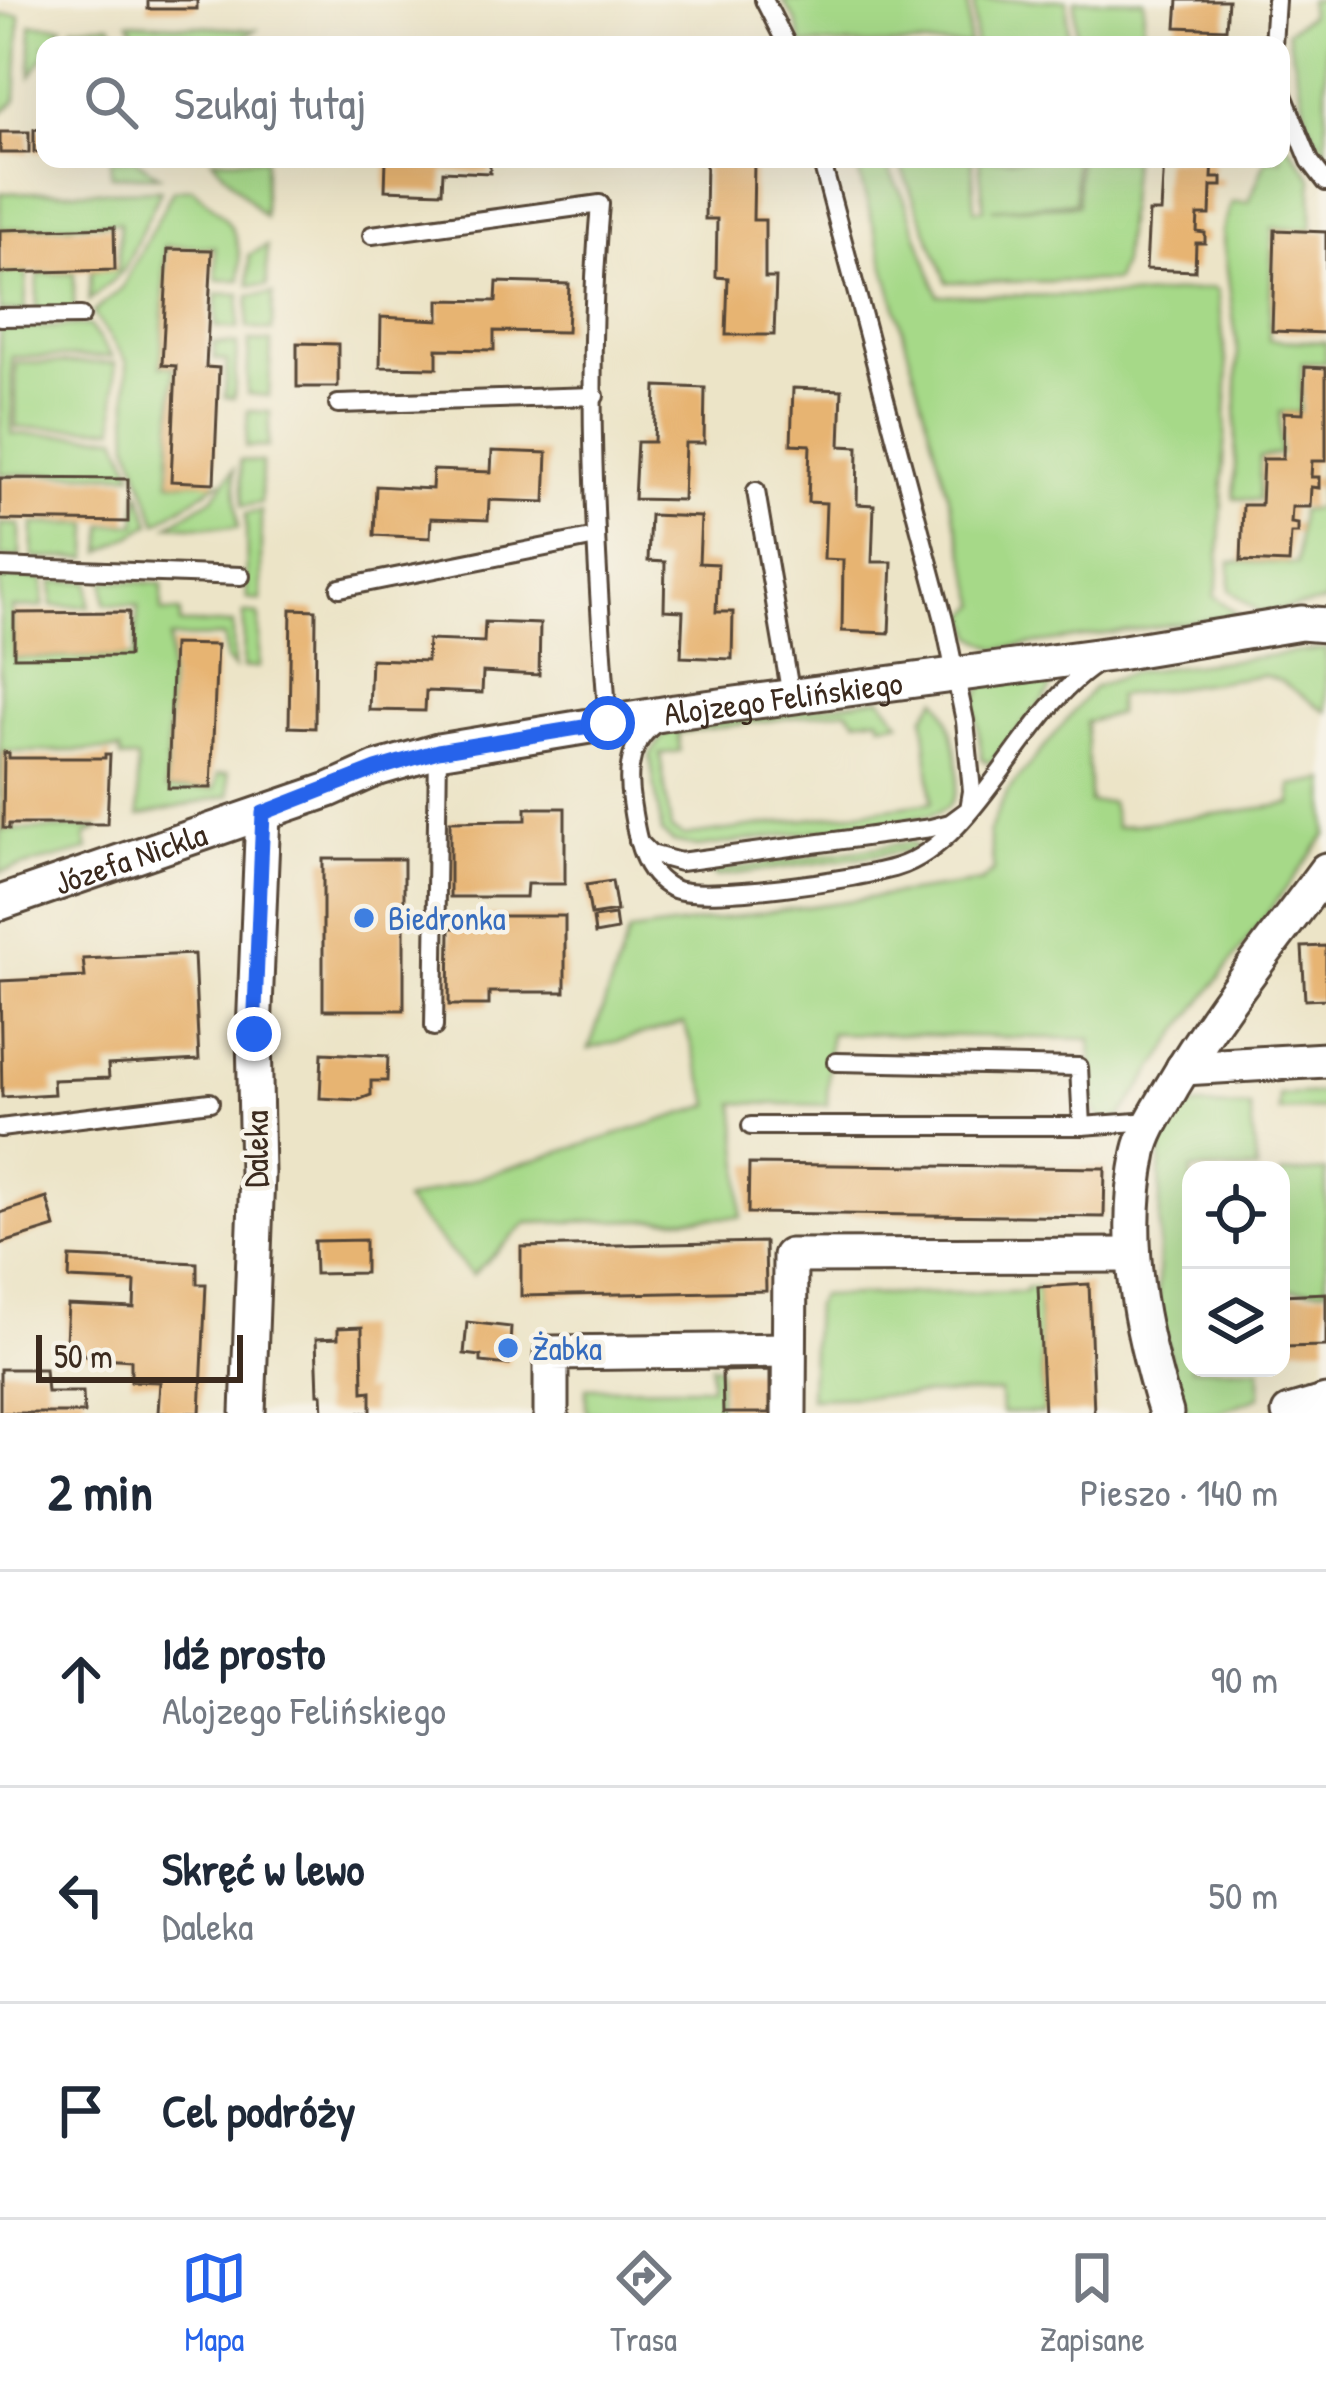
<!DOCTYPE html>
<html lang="pl">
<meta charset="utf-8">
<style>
:root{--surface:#fff;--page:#f2f2f3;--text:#1f2937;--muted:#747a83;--line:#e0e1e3;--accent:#2563eb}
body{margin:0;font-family:"Patrick Hand",sans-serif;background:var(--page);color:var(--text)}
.controls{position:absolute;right:36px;bottom:36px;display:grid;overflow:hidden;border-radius:24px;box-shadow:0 12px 48px #0002}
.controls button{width:108px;height:108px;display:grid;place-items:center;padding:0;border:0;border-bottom:3px solid var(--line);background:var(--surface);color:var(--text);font:60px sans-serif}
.scale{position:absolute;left:36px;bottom:30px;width:207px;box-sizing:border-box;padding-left:12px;border:6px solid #3b2a1e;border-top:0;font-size:33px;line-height:42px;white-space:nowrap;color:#3b2a1e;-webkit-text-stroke:9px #f7f3e8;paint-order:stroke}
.stop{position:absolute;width:36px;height:36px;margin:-27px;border:9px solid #2563eb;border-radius:50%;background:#fff}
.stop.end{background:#2563eb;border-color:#fff;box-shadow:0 3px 12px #0008}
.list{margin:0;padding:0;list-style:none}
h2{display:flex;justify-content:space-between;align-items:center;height:156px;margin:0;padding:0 48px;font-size:51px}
h2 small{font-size:39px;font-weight:400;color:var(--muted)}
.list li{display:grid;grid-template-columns:78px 1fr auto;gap:36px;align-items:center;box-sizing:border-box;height:216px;padding:0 48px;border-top:3px solid var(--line)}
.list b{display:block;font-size:45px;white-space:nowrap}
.list p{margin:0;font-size:39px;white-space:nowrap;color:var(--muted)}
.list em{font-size:39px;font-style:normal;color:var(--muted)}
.icon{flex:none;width:66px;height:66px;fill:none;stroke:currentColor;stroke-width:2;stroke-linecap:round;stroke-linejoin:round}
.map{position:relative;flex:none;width:1326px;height:1413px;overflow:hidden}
.search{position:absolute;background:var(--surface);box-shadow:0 12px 48px #0002;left:36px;right:36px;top:36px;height:132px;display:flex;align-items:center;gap:30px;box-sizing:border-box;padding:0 42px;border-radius:24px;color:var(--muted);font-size:45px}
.sheet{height:804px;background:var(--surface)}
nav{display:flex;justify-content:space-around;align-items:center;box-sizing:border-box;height:168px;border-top:3px solid var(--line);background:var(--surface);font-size:33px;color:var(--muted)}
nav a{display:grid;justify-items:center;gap:6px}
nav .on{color:var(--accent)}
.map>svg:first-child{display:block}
.green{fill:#a6d988;stroke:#708253;stroke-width:3}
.building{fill:#e7b472}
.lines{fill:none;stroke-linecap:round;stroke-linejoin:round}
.service-casing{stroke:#564637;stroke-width:22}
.minor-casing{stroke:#564637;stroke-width:39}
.service{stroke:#fff;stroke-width:16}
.minor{stroke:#fff;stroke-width:33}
.route{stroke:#2563eb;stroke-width:15}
.shop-dot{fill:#3f7fe0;stroke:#f7f3e8;stroke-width:4.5}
.labels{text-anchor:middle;stroke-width:9;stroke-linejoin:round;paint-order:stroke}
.street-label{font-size:33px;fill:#3b2a1e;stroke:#f7f3e8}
.shop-label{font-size:33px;fill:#366cbe;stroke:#f7f3e8;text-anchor:start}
</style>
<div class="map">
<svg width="1326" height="1413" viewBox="0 0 1326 1413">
<rect width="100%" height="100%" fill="#f7f3e8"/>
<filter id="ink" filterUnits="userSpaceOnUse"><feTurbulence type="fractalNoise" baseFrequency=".00833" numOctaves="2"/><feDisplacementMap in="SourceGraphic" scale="24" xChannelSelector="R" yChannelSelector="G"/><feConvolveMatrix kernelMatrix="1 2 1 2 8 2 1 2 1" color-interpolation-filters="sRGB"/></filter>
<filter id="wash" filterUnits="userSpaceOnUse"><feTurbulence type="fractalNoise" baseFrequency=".004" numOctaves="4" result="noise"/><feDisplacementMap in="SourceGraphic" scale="48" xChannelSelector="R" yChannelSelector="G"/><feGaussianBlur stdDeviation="2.7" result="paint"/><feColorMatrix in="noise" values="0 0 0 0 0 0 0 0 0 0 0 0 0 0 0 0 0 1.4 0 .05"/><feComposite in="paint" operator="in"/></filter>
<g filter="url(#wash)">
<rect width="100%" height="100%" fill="#ece4c7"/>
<!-- green -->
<g class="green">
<polygon points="782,0 968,0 969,45 803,45 796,21"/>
<polygon points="974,0 1067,0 1068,45 975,45"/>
<polygon points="1075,0 1144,0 1143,45 1076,45"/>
<polygon points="1309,0 1326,0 1326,155 1308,122 1287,31 1309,16"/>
<polygon points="0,15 20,15 16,101 0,114"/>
<polygon points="129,22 256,30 230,45 141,45"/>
<polygon points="111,24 123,45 63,45 73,26"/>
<polygon points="31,25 63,26 51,45 45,45 45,55 31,76"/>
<polygon points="1288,145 1312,178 1312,229 1272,228 1269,340 1326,342 1326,363 1302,363 1300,412 1280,412 1280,454 1260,457 1259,500 1234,498 1238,353 1222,231 1232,202 1249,202 1266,159 1281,159 1281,146"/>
<polygon points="111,159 135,159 159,176 111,176"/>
<polygon points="212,159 265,159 264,217"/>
<polygon points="855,159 882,159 904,198 938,295 1143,296 1213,288 1217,291 1228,376 1218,584 1214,596 1239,615 997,649 974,636 968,615 979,605"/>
<polygon points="898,159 972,159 975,210 984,209 979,159 1074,159 1076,202 992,209 1078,205 1078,159 1132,159 1122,263 1115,281 947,282"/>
<path d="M192,188C228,219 242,229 240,280H217L215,247L165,246L161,366L174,367L169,482H220L157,523L129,444L127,362L93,313L122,288L173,190Z"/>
<polygon points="161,190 124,270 89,301 91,271 118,270 120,222 1,229 0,248 0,193"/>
<polygon points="267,246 267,286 249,285 249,255"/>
<polygon points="27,272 25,311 0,311 0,273"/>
<polygon points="38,274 74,274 74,311 36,312"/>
<polygon points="217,294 240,294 238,329 216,327"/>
<polygon points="273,294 272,331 247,328 249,296"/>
<polygon points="89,325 112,357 12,357 12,434 118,436 133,474 0,474 0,330"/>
<polygon points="249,341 271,342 269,396 247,394"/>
<polygon points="214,343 237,344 234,398 225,397 227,361 215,359"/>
<rect x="16" y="363" width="99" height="65"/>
<polygon points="248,411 270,412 268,447 246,447"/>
<polygon points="240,460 262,462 261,503 243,506"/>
<polygon points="1322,463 1326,463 1326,602 1260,613 1230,590 1230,562 1297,564 1300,510 1319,508"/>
<polygon points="234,469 238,528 169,525 214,497"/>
<polygon points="139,490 151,524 102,552 104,525 136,524"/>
<polygon points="261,511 261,601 247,599 246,514"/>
<polygon points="0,524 20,525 20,557 0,557"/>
<polygon points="33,524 90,524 89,558 33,558"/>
<polygon points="0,578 43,579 43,607 12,608 13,658 134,657 138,606 105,604 104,580 162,584 162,612 180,612 180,624 233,624 234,668 226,660 224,637 170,638 166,789 215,789 218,774 228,773 230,795 139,816 137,759 121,758 120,750 2,752 2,830 99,828 85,836 88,850 0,872"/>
<polygon points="89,581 89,606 52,606 52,582"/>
<polygon points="244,613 259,615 259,667 243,668"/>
<polygon points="1326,649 1326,712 1281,681 1263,675 1117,696 1117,714 1086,722 1090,803 1111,802 1116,827 1292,804 1291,786 1326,780 1326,835 1181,1029 1120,1118 1101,1120 1093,1107 1091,1039 830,1033 827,1105 735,1103 741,1165 741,1217 527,1223 472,1275 404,1201 711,1105 684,1023 589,1049 629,932 981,882 994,871 989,833 999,808 1008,791 1093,688 1133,672"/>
<polygon points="1049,676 1052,683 1048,694 993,760 987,763 982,759 975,705 983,685"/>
<path d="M881,698L900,722L881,724L879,717L856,720L847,710L678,733L680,751L660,754L671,829L684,836L932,802L924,717L937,698C952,716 965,779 952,801C947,810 937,813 928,816L698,847L673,842L662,833L650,756L661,738L677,727Z"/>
<polygon points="911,842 917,847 912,850 716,877 711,872"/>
<polygon points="1326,1093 1326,1109 1279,1111 1279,1095"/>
<polygon points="1181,1106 1250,1107 1257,1170 1191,1170 1191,1368 1260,1368 1260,1397 1216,1413 1189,1413 1179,1396 1158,1307 1161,1140"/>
<polygon points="1326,1171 1326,1289 1281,1290 1281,1174"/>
<polygon points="1038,1287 1043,1413 1001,1413 1000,1392 810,1398 814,1305 820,1296 1025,1292 1026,1288"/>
<polygon points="711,1365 719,1367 719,1413 586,1413 586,1388 710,1387"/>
</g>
<g id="blocks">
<!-- building -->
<g class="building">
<rect x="148" y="0" width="49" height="9"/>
<polygon points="1178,0 1228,0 1226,29 1176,27"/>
<polygon points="34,129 45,130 45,152 34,152"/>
<rect x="0" y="132" width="29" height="21"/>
<polygon points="386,159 490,159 490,173 443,171 442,192 385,190"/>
<polygon points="706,159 741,159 741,163 754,163 753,220 765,220 765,278 776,278 774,335 726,335 728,278 716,277 717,219 705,219"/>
<polygon points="1164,159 1213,159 1212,178 1222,178 1222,186 1211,186 1210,215 1198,215 1197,232 1205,233 1205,243 1196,243 1195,271 1146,269 1149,212 1161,212"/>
<polygon points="114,227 115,270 0,273 0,230"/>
<polygon points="1275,230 1326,232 1326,333 1272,331"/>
<polygon points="168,249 212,250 206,367 219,368 214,483 171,481 176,366 162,365"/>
<polygon points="497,282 569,284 567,332 494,331 494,350 437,349 437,368 380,367 381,317 439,320 439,300 496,301"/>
<polygon points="297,343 338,344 338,387 297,387"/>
<polygon points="1305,367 1326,368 1326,461 1312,461 1311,477 1319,477 1319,488 1311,487 1310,507 1292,507 1291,523 1298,524 1298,533 1291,533 1289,563 1241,561 1243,505 1261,505 1263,459 1283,459 1284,412 1303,413"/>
<polygon points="656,386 705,388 704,443 685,443 683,500 634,499 637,442 654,442"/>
<polygon points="793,388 842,390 840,446 858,447 857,504 874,505 872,562 892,562 889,633 842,631 843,560 824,559 826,503 808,502 810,445 791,444"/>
<polygon points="492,451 547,453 545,502 489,500 488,520 431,518 430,538 374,535 376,486 432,489 433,470 491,472"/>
<polygon points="0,478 128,479 128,522 0,520"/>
<polygon points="650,515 701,517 699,563 718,564 716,612 733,612 732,659 681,657 683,611 664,610 665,562 648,561"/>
<polygon points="291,609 316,610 315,728 289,727"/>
<polygon points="129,612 128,656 14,657 14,613"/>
<polygon points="485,622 540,624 539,675 483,672 482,693 426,691 425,711 369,710 371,659 427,661 428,640 484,642"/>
<polygon points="173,644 217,645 211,788 168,788"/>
<polygon points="4,752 9,753 9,758 105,758 105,754 110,754 107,824 9,824 9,829 3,828"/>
<polygon points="526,808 565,808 565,884 527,884 526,897 450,897 450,821 526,820"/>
<rect x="323" y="859" width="81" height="151"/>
<polygon points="612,881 617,911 591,915 586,885"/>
<polygon points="615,915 617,930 595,934 593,918"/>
<polygon points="489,916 565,916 565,992 489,992 489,1005 449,1005 450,928 488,928"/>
<polygon points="1326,946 1326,999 1305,1000 1302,947"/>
<polygon points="194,954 199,1060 108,1065 109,1078 53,1080 54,1094 2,1097 0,981 85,977 83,959"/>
<polygon points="322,1053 388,1056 387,1081 371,1081 371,1095 358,1100 320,1098"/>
<polygon points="749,1164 1105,1168 1104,1217 748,1213"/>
<polygon points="47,1198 55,1227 0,1244 0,1213"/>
<polygon points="365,1240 365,1273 315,1274 314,1241"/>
<polygon points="765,1242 766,1291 521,1296 521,1247"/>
<polygon points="70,1257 197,1263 197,1284 206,1284 200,1413 158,1413 160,1382 131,1381 131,1360 88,1357 66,1342 68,1305 134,1308 135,1282 69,1279"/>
<polygon points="1089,1284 1094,1413 1044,1413 1038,1287"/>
<polygon points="1326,1293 1326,1346 1281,1347 1281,1295"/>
<polygon points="467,1322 511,1327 509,1365 481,1362 481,1356 464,1354"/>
<polygon points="362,1327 363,1392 371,1391 371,1413 323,1413 322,1394 318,1394 316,1339 338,1338 338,1328"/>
<polygon points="0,1369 45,1369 47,1392 83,1392 84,1413 0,1413"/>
<polygon points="770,1370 770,1413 723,1413 722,1371"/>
</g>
</g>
</g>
<g filter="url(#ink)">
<use href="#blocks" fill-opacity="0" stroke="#564637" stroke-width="3"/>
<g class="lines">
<defs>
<g id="service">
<polyline points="764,0 787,45"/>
<polyline points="1273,45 1276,0"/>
<polyline points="1281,90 1310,161 1326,182"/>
<path d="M372,235L600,204C585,371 595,556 608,723"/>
<polyline points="0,317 81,316"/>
<polyline points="338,404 595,396"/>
<polyline points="756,491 791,696"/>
<polyline points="0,567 241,576"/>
<polyline points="340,588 596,537"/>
<path d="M659,721C630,740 626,769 631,801C636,833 640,872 672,888C700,903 863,878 897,867C978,842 1025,706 1100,662"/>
<polyline points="638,841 651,854 680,862 931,828 950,823 969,809 972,791 965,721 944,620 821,159"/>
<polyline points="434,1027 438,751"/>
<polyline points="836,1062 1079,1067 1082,1126"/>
<polyline points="751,1126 1082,1126 1151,1121"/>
<polyline points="0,1128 210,1102"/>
</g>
<g id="minor">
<path id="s1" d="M0,903L329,790L376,769L438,751L675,712L1118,653L1301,623L1326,625"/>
<polyline points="1183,1068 1326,1060"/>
<polyline points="248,1413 257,1173 254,1033 263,813"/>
<polyline points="551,1413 551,1353 787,1350"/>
<polyline points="789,1413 790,1256 1133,1255"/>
<path d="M1166,1413C1140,1330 1122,1240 1140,1152C1145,1129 1161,1107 1172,1087C1217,1010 1274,941 1326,870"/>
<polyline points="1289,1413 1326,1402"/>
</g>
</defs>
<!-- service casing -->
<use href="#service" class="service-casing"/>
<!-- minor casing -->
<use href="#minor" class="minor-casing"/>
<!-- service -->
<use href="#service" class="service"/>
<!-- minor -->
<use href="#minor" class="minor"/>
</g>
</g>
<g class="lines" filter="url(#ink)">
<!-- route -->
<polyline class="route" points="254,1034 263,813 376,769 438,751 608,723"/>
</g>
<!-- markers -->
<g class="shop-dot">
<circle cx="364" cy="918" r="12"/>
<circle cx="508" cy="1348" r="12"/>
</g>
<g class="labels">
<!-- street labels -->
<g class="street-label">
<text dy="12" stroke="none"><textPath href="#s1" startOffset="813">Alojzego Felińskiego</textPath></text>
<text dy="12" stroke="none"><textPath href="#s1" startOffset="138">Józefa Nickla</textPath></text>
<text transform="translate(256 1149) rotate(-90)" y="12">Daleka</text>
</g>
<!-- shop labels -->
<g class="shop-label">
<text x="388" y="930">Biedronka</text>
<text x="532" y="1360">Żabka</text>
</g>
</g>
</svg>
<div class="controls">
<button><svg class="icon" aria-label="locate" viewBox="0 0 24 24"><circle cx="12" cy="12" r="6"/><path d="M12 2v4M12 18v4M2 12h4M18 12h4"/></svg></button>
<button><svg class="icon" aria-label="layers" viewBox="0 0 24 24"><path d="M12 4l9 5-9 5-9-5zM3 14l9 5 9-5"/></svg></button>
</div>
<div class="scale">50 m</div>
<div class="stop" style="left:608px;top:723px"></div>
<div class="stop end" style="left:254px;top:1034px"></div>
<div class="search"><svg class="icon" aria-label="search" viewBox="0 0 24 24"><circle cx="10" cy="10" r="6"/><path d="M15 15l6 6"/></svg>Szukaj tutaj</div>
</div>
<section class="sheet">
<h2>2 min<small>Pieszo · 140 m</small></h2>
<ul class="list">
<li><svg class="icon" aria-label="ahead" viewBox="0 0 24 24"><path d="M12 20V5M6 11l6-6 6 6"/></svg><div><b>Idź prosto</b><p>Alojzego Felińskiego</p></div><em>90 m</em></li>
<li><svg class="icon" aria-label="left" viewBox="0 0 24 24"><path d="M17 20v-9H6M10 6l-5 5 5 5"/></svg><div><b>Skręć w lewo</b><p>Daleka</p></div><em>50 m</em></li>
<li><svg class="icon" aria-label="arrive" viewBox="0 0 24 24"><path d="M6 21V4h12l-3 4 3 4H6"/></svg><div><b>Cel podróży</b></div></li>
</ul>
</section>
<nav>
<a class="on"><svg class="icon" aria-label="map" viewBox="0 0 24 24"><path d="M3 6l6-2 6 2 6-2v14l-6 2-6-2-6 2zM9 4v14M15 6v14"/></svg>Mapa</a>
<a><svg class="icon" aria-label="directions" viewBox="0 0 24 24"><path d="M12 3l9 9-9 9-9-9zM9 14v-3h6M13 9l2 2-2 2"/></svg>Trasa</a>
<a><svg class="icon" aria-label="saved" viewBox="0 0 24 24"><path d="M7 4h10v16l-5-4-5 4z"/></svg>Zapisane</a>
</nav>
